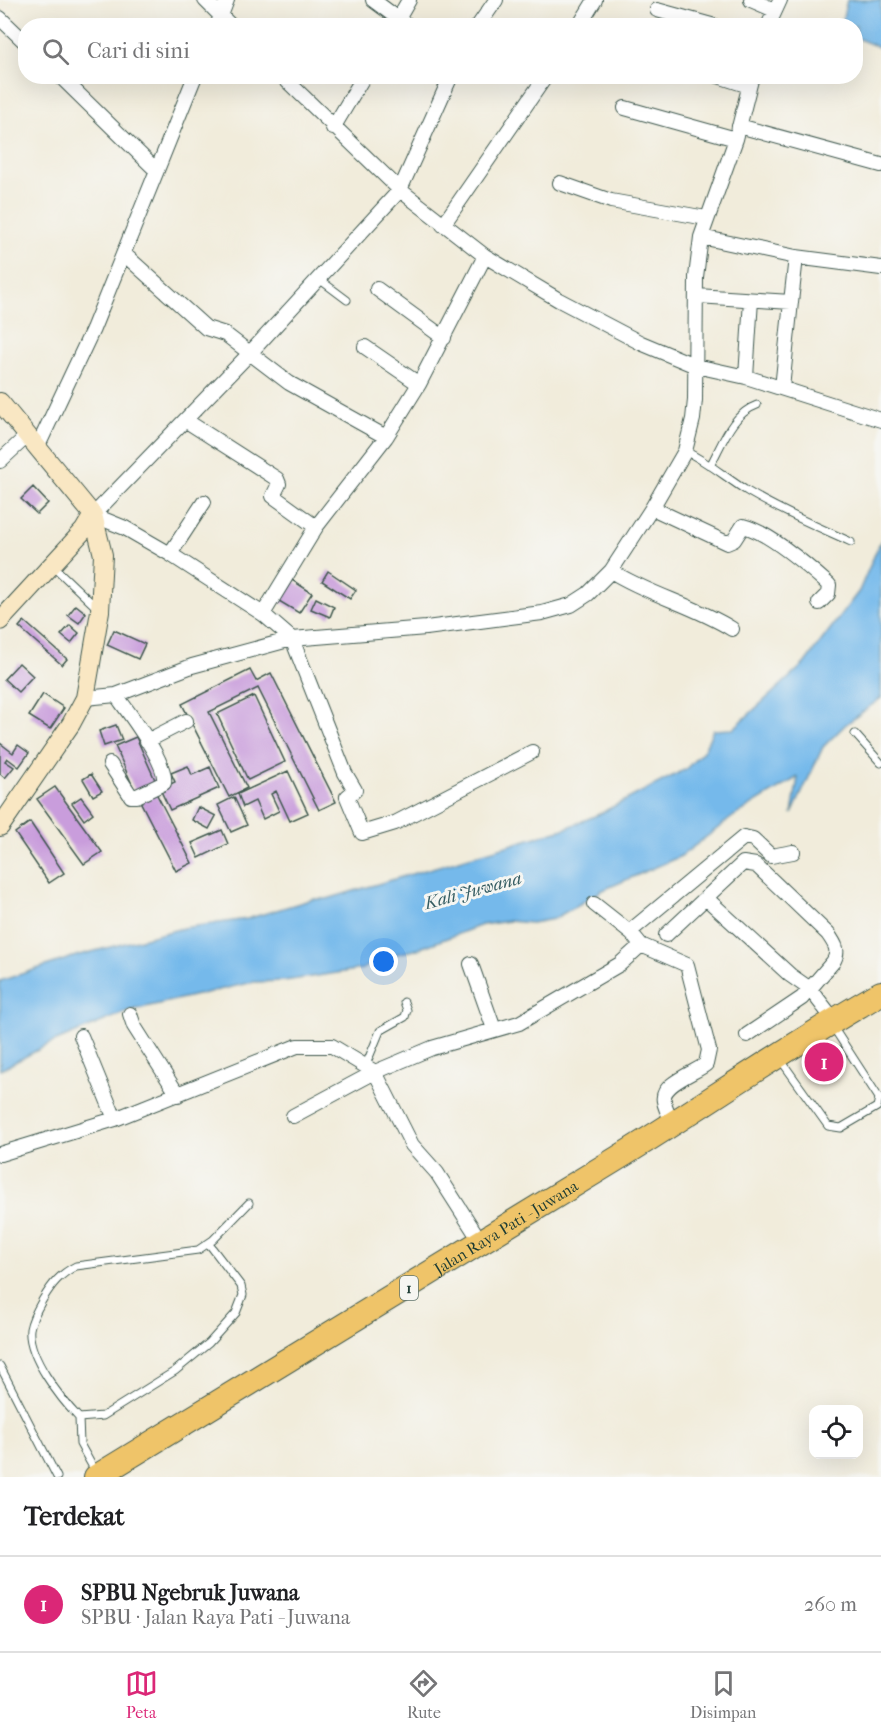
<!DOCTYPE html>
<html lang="id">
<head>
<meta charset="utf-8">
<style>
	body { margin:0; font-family:"IM FELL French Canon",serif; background:#f2f2f2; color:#202124 }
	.controls { position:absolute; right:18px; bottom:18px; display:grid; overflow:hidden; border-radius:12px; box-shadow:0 6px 24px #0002 }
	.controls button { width:54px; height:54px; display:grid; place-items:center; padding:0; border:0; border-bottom:2px solid #e0e0e0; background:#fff; color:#202124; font:30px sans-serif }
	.you { position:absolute; left:384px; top:962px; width:21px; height:21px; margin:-15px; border:4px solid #fff; border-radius:50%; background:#1a73e8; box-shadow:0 0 0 9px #1a73e833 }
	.badge { display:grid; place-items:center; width:39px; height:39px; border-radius:50%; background:#db2777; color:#fff; font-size:20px; font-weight:700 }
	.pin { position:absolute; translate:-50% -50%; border:3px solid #fff; box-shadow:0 2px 6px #0006 }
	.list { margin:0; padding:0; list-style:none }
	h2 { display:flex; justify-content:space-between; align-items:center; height:78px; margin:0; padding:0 24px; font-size:26px }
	h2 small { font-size:20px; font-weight:400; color:#757577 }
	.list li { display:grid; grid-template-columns:39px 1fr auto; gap:18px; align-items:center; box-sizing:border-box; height:96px; padding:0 24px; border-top:2px solid #e0e0e0 }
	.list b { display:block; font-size:22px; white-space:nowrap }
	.list p { margin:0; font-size:20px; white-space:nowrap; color:#757577 }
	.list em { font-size:20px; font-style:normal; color:#757577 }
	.icon { flex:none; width:33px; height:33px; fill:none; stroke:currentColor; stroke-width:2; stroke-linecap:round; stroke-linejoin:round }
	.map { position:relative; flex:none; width:881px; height:1477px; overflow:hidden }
	.search { position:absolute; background:#fff; box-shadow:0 6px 24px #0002; left:18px; right:18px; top:18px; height:66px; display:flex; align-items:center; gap:15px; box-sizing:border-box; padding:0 21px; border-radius:24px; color:#757577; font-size:22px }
	.sheet { height:174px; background:#fff }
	nav { display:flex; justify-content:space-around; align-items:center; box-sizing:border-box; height:84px; border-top:2px solid #e0e0e0; background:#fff; font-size:16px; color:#757577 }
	nav a { display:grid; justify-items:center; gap:3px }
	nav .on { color:#db2777 }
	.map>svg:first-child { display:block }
	.water { fill:#74b9eb; stroke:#4a7b90; stroke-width:1.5 }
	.building { fill:#c99ddc }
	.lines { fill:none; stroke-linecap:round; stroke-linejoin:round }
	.lane-casing { stroke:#3e574d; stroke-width:9 }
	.street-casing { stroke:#3e574d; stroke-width:16 }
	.secondary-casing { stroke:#3e574d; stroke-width:20 }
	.highway-casing { stroke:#3e574d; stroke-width:26 }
	.lane { stroke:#fff; stroke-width:7 }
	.street { stroke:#fff; stroke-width:14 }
	.secondary { stroke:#f9e7c3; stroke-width:18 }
	.highway { stroke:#efc469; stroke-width:24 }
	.labels { text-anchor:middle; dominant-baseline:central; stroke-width:6; stroke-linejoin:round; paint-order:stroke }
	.shield { fill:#f6f6f2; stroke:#60746d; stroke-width:1.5 }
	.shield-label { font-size:15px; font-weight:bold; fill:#1f3d34 }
	.street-label { font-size:16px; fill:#1f3d34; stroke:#f6f6f2 }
	.water-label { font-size:18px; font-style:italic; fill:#345c62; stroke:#f6f6f2 }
</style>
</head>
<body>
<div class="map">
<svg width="881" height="1477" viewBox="0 0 881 1477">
	<rect width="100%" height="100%" fill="#f6f6f2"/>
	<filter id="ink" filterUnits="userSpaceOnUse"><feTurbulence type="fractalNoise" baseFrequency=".0167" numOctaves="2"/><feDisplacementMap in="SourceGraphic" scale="12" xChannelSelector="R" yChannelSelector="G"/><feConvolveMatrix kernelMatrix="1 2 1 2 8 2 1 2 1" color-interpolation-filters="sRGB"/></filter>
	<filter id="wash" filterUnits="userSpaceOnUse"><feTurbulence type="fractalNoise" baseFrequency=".008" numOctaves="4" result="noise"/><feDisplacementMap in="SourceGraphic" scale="24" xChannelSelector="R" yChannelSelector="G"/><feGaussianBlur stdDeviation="1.35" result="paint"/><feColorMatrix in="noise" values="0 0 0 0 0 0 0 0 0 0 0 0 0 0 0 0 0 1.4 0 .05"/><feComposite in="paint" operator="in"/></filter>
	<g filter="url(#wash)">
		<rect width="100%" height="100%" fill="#f1ecdb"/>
		<!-- water -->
		<path class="water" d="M847,0H881V48L856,38V26L841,25Z
			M881,540V698L845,725L823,747L792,814L798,777L734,816L681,856L603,890L554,919L532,923L508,921L482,925L415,950L381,957L363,969L284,981L253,982L128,1011L49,1044L0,1070V981L76,956L183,928L247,919L313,899H327L564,829L597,815L686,769L704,750L713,730L733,729L804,664L859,591Z"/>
		<g id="blocks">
			<!-- building -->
			<path class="building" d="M33,487L48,503L37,514L21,499Z
				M328,571L356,590L350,599L322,581Z
				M292,580L312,593L299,613L279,601Z
				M316,598L334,607L330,617L311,609Z
				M76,605L86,613L79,623L68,615Z
				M24,621L67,659L62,665L19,627Z
				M70,625L79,633L71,643L61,635Z
				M114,630L145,644L138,659L107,645Z
				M19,663L33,676L18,692L4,679Z
				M250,670L256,681L271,673L336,802L319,810L258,688L209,712L247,788L229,797L182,704Z
				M43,694L64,708L50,729L29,716Z
				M254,696L285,762L248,780L217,714Z
				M116,725L122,740L104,746L99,731Z
				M136,737L156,782L135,791L115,746Z
				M0,743L13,753L18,745L29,753L19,767L7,758L5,761L14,767L5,778L0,774Z
				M188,766L192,775L210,767L219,788L170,810L160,789L175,782L171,773Z
				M288,771L308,813L290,821L276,791L271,794L279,811L263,819L255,801L243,807L238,794Z
				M91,774L102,791L93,796L83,779Z
				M55,787L102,852L84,864L37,799Z
				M155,791L192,863L176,871L139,799Z
				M81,797L93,813L84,820L72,803Z
				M234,797L247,825L231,832L218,805Z
				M198,807L216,816L209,829L192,820Z
				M30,822L64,873L49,883L15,833Z
				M222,830L228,844L199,858L192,843Z"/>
		</g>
	</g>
	<g filter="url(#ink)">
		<use href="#blocks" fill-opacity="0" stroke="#3e574d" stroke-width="1.5"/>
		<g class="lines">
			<!-- lane casing -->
			<g class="lane-casing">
				<path id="lane" d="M319,279L347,300
					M685,451C710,463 725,477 747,491C780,511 816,526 851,542
					M711,464C723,442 732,414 757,405
					M52,565L96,607
					M855,734L881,763
					M780,1059L828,1126L841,1128L877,1107L879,1098L833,1027
					M365,1067L380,1031L405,1017L407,1010L404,1002
					M0,1366L57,1477
					M79,1418L103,1416L175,1371L209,1343L236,1313L243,1295L241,1286L209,1244
					M95,1471L80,1444L79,1418C61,1399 27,1356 30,1329C32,1318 38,1308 43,1299C52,1284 60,1274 76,1266L198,1250L213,1240L249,1203"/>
			</g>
			<!-- street casing -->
			<g class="street-casing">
				<path id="street" d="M205,0L231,26
					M373,0L408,26
					M751,0L774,10
					M657,10L715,26
					M0,18L26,43
					M217,26L227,0
					M394,26L409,0
					M478,26L496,0
					M579,26L595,0
					M768,26L780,0
					M60,76L156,170
					M282,76L400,190L485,256L559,300L641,343L696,366L746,377L881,420
					M451,76L400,190L251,352L93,515L125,528L170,554L263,614L292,639L345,773L355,790L347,797L362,833L395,823L532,752
					M718,76L749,86
					M625,108L736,139
					M739,126L881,165
					M333,128L364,76
					M560,183L611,201L706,218
					M443,225L546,76
					M701,237L796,257
					M124,254L206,328L225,334L289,383L386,437
					M377,289L444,338
					M697,296L791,302L796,257L881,268
					M746,377L751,300
					M419,384L485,256
					M782,388L791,302
					M185,420L277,479L279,484L273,496L316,527
					M38,446L93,329L195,76
					M0,461L28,435
					M652,508L727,543L734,540L743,526C769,532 809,567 829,585L828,594L819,603
					M170,554L204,502
					M611,571C649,595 694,605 732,629
					M263,614L316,527L386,437L419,384L365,347
					M85,698L116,695L192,666L292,639L426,628L542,613L571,605L588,594L611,571L652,508L685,451L693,419L695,400L696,277L701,237L736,139L752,76
					M147,741L186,721
					M110,764L131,796H137L164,783C168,763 128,712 116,695
					M707,899L790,975L810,989L834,1020
					M594,904L632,934
					M666,935L743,863L756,865L828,934C835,944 840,951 833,962L802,998L747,1035
					M641,945L687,965L709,1050L706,1064C695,1073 660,1084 664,1101C665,1109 670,1117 674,1124
					M471,964L494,1029
					M130,1014L134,1026L178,1095
					M81,1036L115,1119
					M293,1116L375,1072L432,1048L519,1023L620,964L641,945L632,934L634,928L744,837L753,839L771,856L793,852
					M0,1154L115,1119L297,1046H332L375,1072L412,1145L437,1173L481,1242"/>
			</g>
			<!-- secondary casing -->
			<g class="secondary-casing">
				<path id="secondary" d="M0,402L93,515L103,555L100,611L85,698L71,724L0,827
					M0,621L84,530L93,515"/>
			</g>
			<!-- highway casing -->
			<g class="highway-casing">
				<g id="highway">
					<path id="s1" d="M96,1477C270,1370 445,1265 618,1158C706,1104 791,1044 881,993"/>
				</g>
			</g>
			<!-- lane -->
			<use href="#lane" class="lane"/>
			<!-- street -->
			<use href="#street" class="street"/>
			<!-- secondary -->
			<use href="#secondary" class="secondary"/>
			<!-- highway -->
			<use href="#highway" class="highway"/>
		</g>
	</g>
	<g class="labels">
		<!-- shield labels -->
		<rect class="shield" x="400" y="1276" width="18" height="24" rx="4.5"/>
		<g class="shield-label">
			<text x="409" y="1288">1</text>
		</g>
		<!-- street labels -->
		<g class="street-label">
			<text stroke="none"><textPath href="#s1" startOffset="480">Jalan Raya Pati - Juwana</textPath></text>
		</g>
		<!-- water labels -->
		<g class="water-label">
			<text transform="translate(473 891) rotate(-15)">Kali Juwana</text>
		</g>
	</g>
</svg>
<div class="controls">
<button><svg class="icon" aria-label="locate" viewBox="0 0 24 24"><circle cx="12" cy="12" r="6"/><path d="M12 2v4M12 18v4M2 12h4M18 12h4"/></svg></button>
</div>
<div class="you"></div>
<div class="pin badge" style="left:824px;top:1062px">1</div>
<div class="search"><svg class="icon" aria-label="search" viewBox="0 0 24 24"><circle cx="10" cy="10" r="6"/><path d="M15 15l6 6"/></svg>Cari di sini</div>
</div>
<section class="sheet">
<h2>Terdekat<small></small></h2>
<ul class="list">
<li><span class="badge">1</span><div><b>SPBU Ngebruk Juwana</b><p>SPBU · Jalan Raya Pati - Juwana</p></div><em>260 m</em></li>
</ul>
</section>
<nav>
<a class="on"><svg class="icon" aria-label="map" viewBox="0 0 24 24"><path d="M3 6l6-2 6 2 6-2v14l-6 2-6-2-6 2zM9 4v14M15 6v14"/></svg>Peta</a>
<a><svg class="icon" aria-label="directions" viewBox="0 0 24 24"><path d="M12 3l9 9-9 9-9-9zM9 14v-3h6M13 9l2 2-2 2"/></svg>Rute</a>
<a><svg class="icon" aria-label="saved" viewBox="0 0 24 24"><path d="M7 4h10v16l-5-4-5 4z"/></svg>Disimpan</a>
</nav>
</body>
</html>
